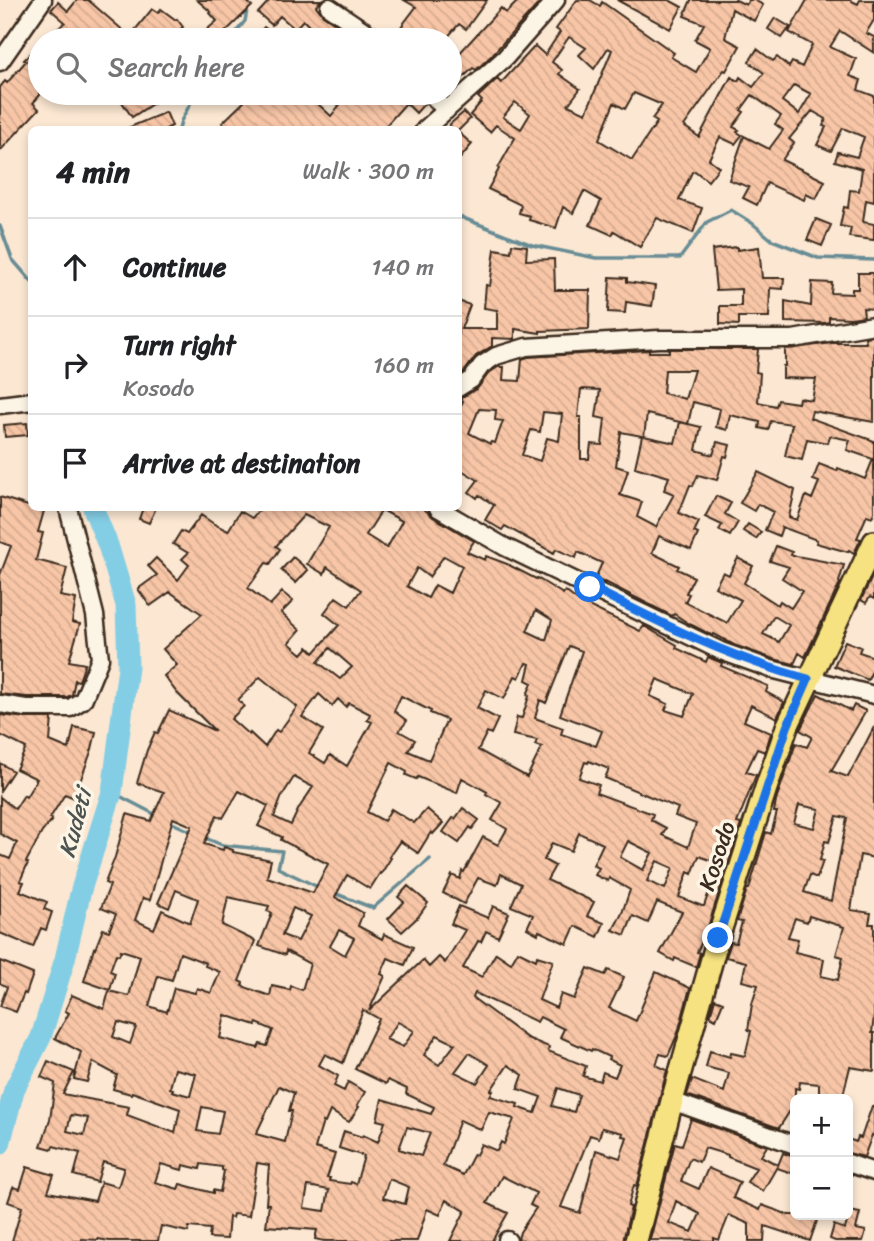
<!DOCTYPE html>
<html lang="en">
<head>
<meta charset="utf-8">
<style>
	body { margin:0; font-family:Sriracha,sans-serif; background:#f2f2f2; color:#202124 }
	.controls { position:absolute; right:21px; bottom:21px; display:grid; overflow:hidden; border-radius:10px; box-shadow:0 4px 10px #0003 }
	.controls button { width:63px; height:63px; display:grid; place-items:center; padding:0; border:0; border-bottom:2px solid #e0e0e0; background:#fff; color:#202124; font:35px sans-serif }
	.stop { position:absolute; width:21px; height:21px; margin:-16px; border:5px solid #1a73e8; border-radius:50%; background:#fff }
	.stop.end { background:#1a73e8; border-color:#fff; box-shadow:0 2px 7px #0008 }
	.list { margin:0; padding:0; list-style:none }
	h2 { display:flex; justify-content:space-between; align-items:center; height:91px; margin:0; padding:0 28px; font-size:30px }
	h2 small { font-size:23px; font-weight:400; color:#757577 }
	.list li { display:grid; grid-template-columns:46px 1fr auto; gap:21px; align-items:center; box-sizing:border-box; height:98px; padding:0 28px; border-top:2px solid #e0e0e0 }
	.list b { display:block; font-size:26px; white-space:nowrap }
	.list p { margin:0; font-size:23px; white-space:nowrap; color:#757577 }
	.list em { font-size:23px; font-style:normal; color:#757577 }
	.icon { flex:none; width:38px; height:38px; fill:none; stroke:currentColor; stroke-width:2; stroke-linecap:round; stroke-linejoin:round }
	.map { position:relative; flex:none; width:874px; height:1241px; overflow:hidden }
	.search { position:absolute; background:#fff; box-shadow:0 4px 10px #0003; left:28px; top:28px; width:434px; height:77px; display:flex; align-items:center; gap:18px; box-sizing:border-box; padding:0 24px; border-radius:38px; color:#757577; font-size:26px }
	.panel { position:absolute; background:#fff; box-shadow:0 4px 10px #0003; left:28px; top:126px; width:434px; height:385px; border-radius:10px }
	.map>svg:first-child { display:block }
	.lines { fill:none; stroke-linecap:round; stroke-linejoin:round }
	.stream { stroke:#678c95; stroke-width:3.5 }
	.river { stroke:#84cee5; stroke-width:21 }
	.building { fill:url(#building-back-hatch); stroke:#3b2a1e; stroke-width:2; fill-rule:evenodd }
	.minor-casing { stroke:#3b2a1e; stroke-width:21 }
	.major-casing { stroke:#3b2a1e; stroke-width:26 }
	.minor { stroke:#fcf5e5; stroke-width:16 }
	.major { stroke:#f7e281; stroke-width:21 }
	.route { stroke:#1a73e8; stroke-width:9 }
	.labels { text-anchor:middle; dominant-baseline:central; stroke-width:7; stroke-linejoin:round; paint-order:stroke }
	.street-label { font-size:23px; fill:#3b2a1e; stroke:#fcf5e5 }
	.water-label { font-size:24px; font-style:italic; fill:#4d5350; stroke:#fcf5e5 }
</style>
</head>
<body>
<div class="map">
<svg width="874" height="1241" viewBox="0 0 874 1241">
	<defs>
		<pattern id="building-back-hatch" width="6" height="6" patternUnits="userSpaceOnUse" patternTransform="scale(1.75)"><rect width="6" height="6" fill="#f8c6a7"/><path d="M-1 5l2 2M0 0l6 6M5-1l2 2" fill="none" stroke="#d6aa8f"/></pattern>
	</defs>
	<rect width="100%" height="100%" fill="#fbe7d2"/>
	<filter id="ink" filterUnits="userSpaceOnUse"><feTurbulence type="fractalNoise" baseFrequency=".0143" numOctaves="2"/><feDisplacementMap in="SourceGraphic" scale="14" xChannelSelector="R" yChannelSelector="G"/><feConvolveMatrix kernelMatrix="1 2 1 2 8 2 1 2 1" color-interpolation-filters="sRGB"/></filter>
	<g filter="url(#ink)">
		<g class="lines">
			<!-- stream -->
			<path class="stream" d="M230,40L245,21L249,0
				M179,130L181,121L196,93
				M458,216L532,245L596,258H680L707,222L731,210L752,223L772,240L818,258L874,260
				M0,226L12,259L32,282
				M112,792L158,816
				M168,821L192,832
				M203,837L222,845L282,851L278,868L320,888
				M334,893L373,908L430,859"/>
			<!-- river -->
			<path class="river" d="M0,1144L14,1090L41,1037L65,959L81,890L112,792L128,667L126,605L108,545L93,508"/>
		</g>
		<!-- building -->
		<path class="building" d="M77,0H88L125,32L118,40H47L65,22L51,10L58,2L68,11Z
			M197,0H245L252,6L217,40H195L217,21L210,13L211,12Z
			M270,0H321L316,6L323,15L360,40H323L303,20L295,29L280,16L272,25L258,13Z
			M404,0H487L466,29L459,24L445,40H437L424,30L416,40H391L416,7Z
			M519,0H542L491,56L476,70L473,68L457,83L456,81L450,87V51L456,57L501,8L506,13Z
			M577,0H590L600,6L602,2L674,53L671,57L696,72L710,48L695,40L704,24L684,16L691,0H736L746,5L749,0H754L763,5L754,21L732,9L725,38L740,46L726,71L724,70L684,126L699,137L731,77L738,81L740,77L753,87L764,73L749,62L757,49L773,61L777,57L789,67L792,62L802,67L812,45L789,32L807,0H850L858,4L860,0H874V20L866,33L874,37V53L840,31L830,47L856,59L850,76L861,80L858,90L874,96V202L866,200L863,222L874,224V240L849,237L851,228L840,226L844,207L848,208L850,190L859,191L862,169L835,161L838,152L857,157L864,137L843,128L831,151L817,145L826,127L823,126L826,119L812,111L789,139L794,143L782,160L825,181L816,199L806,194L804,200L767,183L757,205L743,198L749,187L729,180L744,136L769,149L783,130L775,124L781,116L752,95L741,110L744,112L733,127L739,130L737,132L742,135L735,144L720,137L709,159L719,167L708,181L695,171L692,172L679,200L702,208L693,233L657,218L640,247L614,231L612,235L590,225L601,201L584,191L573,213L563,207L556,228L529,220L530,216L519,213L521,205L488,189L499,169L498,168L515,138L496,125L490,132L470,115L482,101L478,97L497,79L501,83L535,46L545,55L560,32L556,29ZM569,37L586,48L579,55L594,69L608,48L612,50L586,113L568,105L580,89L559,74L562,70L552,62ZM794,85L811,94L799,114L782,101ZM634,93L662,105L652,119L657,122L632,160L599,140L614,103L625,109ZM515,102L530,114L521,129L503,117Z
			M617,0H669L682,7L670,29Z
			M152,9L158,13L161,9L176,20L177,19L183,27L178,31L185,40H148L135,30Z
			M775,18L790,27L782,38L768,29Z
			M264,27L281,40H253Z
			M40,44V95L33,103L39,109L0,151V87L5,81L7,83L26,61L24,60Z
			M116,93H169L132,117Z
			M253,93H311L318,99L316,102L331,116L349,93H420L422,99L425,103L416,113L406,103L382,130H230L222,123Z
			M166,112L172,126L164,130H123Z
			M464,112L470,119L458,131V130H454L449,125Z
			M458,132L472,144L458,161Z
			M816,219L831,225L822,246L807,240Z
			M512,244L527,246L526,260L554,259L555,290H590L589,329L540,331V333L515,329V339L492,338V346L476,356L464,372L458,371V301L470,305L461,329H497V310L484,308L486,285L490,286L495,249L511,252Z
			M737,247V250L759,247L762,278H784L783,289L770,288L769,317H739V325L720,324V306H741V289L716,290L712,250Z
			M858,273H873L874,309L863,308L864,316L851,318L829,317V322L826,323L785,322V301L811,306L812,282L832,283L831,293L852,294V289H858Z
			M610,277L627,278V282L655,286L652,306L626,302L625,313L608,312Z
			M874,336V422L812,411L810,418L874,441V512L872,517L867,515L857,538L861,539L854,553L849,550L848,552L816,543L817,540L782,527L779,536L765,530L773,512L758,504L754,511L740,503L758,472L795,490L789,517L797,520L806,496L812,499L819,482L813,480L819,464L837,471L838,468L865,479L873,459L847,450L850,440L830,436L828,443L807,439L802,460L785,456L792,424L771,421L768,430L759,428L760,422L730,415L727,430L716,427L720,409L693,402L688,424L647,414L644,436L675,443L680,422L701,427L696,450L713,455L717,442L730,445L727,457L724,456L717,480L698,475L693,486L690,485L679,513L699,522L694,532L698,534L691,550L659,536L652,553L679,566L677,569L694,577L686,593L689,594L685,602L727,623L741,600L715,587L723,572L729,575L738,558L753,566L744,583L778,605L780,601L791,608L802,591L782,578L789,567L770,561L776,546L792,552L791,555L844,565L839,582L840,583L805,657L799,653L794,664L774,659L734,645L714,634L713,636L688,623L674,614L672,616L605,582V583L595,579L602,563L591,558L578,552L576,558L556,549L554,553L505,526L502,530L485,520L494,505L479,495L477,498L469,492L478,480L458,468V412L463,401L460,400L461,398L477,389L489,373L498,367H504L503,380L520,381L522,359L528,357L649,350V352H669V349H758L756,372L760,373L758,402L776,406L778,400L798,403L799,398L812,400L816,379L783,378V366H785V349L833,343H866L865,337ZM665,370H694L685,399L663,393ZM581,389L600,390L596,417L605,419L602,445L591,444L589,459H581V417H578ZM479,409L496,410L495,420L503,421L495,443L491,442L490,444L469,433ZM543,412L562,414L559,441L547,438L540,461L522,455L531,430L540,432ZM621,432L642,436L635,467L669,477L664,490L674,494L656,527L637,517L642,502L620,495L628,470L616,466ZM774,616L789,625L779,642L763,634Z
			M27,423L28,435L5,437L4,425Z
			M716,496L731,503L725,514L738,522L730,536L719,530L722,525L705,517Z
			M0,497L44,511L38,532L43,533L36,560L67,568L60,596L76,599L72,622L80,624L69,661L85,664L79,681L75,680L72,695L67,697H27L0,694V575L11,546L0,542Z
			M143,508H156L149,523L139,519Z
			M261,508H423L433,517L474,541L467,552L485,560L486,556L507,564L536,579L537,578L563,594L565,591L578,601L640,631L644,626L677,645L676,648L706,662L708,657L722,663L721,666L768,686L766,692L784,702L777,718L751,705L744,721L771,733L765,752L757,749L746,772L756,775L737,823L741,824L706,933L697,952L700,953L696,967L675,958L674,961L660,953L682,912L657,902L648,923L633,916L625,935L613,930L622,913L630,890L609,878L608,881L595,875L599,868L593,865L603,844L579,833L571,851L552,843L544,860L555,866L547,880L594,902L587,916L604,923L598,937L575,926L567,944L539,931L538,934L527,928L533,915L511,906L521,884L501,874L497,885L478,878L464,904L443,893L452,875L460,879L462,871L464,872L483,837L498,845L507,829L492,820L502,803L486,794L487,792L462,778L457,793L418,777L416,779L406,775L407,772L391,763L367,812L384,821L391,809L414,823L427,809L443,823L433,834L431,832L418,853L400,841L389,857L391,858L381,874L380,873L370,889L347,875L335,897L363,913L358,926L382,939L384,934L413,947L405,965L388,958L381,974L385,976L369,1011L423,960L429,967L439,957L445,963L465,930L451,924L459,906L488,918L493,906L509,913L498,937L486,931L481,942L478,941L463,968L482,977L496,953L511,963L518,951L536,960L537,956L553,961L539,1000L556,1008L561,994L574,999L588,968L605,975L608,970L624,977L609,1008L636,1021L656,972L690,988L678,1033L668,1056L660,1054L656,1065L667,1070L637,1186L634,1185L628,1206L631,1207L623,1241H525L518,1239L520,1232L536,1208L530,1205L536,1193L502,1176L487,1203L508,1213L492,1241H450L465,1211L446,1200L440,1215L427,1209L417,1241H324L315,1239L317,1230L266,1226L269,1204H266L269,1165L257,1163L249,1216L233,1214L232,1218L229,1217L227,1239L209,1238L210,1229L189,1227L188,1232L161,1226L158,1241H109L98,1239V1240L81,1239V1241H12L22,1207L8,1202L13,1187L20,1189L27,1167L54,1175L48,1192L95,1201L101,1182L118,1187L124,1168L103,1162L97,1182L74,1175L80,1153L53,1146L52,1149L41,1146L50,1120L55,1083L41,1077L48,1061L74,1072L63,1094L129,1107L127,1115L175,1133L180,1109L132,1092L131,1094L113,1089L117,1075L93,1062L87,1082L74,1079L81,1052L55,1038L69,1013L65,1011L72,995L104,1009L109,991L129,996L140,956L121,950L119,955L116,954L110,971L115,973L110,990L84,981L94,948L95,949L103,929L109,931L116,914L101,908L110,885L105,883L115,857L127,814L151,821L164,792L137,783L147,750L155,732L158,733L169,710L215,731L177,693L164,676L177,665L163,649L202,614L170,592L150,606L138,589L157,575L148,566L156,558L178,580L189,565L182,559L188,553L173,544L181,531L187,534L201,515L214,524L228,531L240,511L252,518ZM382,510L402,521L387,548L366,535ZM304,515L329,527L307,564L324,574L327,567L361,590L349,606L336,597L324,613L339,625L314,653L308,647L302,654L289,643L300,630L281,613L293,601L282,592L270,605L248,588L266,563L270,564L280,549L276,546ZM444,556L462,566L450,593L435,585L428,598L407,586L417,568L429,577ZM536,610L552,620L546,640L527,631ZM569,646L582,651L560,715L602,731L596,746L561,734L563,728L535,718L540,700L546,703ZM330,648L352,667L340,679L318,662ZM526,663L530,664L526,680L532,683L527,695L529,696L522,718L517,717L513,735L537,740L535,745L542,747L527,777L478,750L487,732L491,734L498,719L477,708L486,690L504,699L515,676L519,678ZM260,677L297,707L279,732L276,730L265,747L250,733L249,735L231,719L244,706L238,700ZM657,679L693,694L684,716L665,710L668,704L650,696ZM319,694L332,706L338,699L346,707L349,703L370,714L367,720L372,722L347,766L330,755L325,763L309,753L323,730L302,717ZM401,696L431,711L430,713L447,720L429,760L408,751L415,740L399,731L407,721L394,711ZM589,761L609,769L605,778L678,808L675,816L696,824L688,847L662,835L666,828L651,820L653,814L596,793L599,785L579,778L585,762L588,763ZM294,777L313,787L299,808L291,825L274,817L282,796ZM239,791L268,806L258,826L282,837L281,840L328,864L313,893L267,877L271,860L233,852V850L224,847L223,850L204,844L217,815L223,818ZM173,818L192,826L158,903L169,908L176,890L198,899L190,923L162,910L154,929L135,920L143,898L150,900ZM628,841L652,853L643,870L620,857ZM699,856L719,863L704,906H702L679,897L688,872L692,874ZM657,861L673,868L665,889L647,881ZM228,897L269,906L267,911L272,913L259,946L285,955L286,951L310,964L302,990L291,986L290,990L272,986L270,996L242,986L243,983L239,981L255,941L222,925ZM293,908L311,916L298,941L282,935ZM339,930L354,938L345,955L330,946ZM180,953L206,963L205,966L220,972L211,993L197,988L195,993L174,988L167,1012L149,1006L158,976L172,980ZM475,993L537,1022L540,1017L564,1029L560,1037L591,1051L592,1049L609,1057L608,1059L620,1065L615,1077L603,1072L600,1081L583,1076L586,1066L548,1051L549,1047L527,1038L473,998ZM363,1010L379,1019L355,1069L386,1084L388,1080L407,1089L406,1094L434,1107L431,1114L382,1099L377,1120L385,1122L378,1142L363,1135L362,1137L344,1131L339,1148L364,1156L356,1184L351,1182L350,1184L329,1181L330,1178H327L335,1154L315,1148L323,1122L325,1123L330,1111L349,1122L359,1107L357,1106L365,1092L348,1082L344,1091L334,1086L338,1076L319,1065L325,1054L343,1063ZM225,1015L256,1025L257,1023L273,1030L267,1046L260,1044L258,1048L220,1038ZM118,1022L136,1027L130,1044L113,1037ZM398,1022L414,1031L403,1047L386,1039ZM437,1035L455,1044L439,1065L424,1055ZM469,1053L489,1065L477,1083L455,1072ZM508,1065L523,1075L518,1089L541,1097L535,1113L517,1107L518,1104L490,1096L493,1091L491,1090ZM175,1069L196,1074L190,1096L172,1091L173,1089L170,1088ZM279,1086L294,1093L289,1111H292L285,1142L256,1134ZM558,1088L579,1095L574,1112L552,1106ZM202,1107L223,1111L218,1134L197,1131ZM489,1112L514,1119L504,1144L501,1142L497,1151L481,1144L476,1155L474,1154L463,1175L443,1166L460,1120L481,1130ZM71,1115L88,1118L84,1135L67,1131ZM407,1127L430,1133L421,1156L399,1149ZM602,1128L623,1133L622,1136L627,1137L620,1158L596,1150L580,1213L561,1207L590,1135L599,1138ZM161,1164L182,1170L183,1165L200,1169L201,1164L222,1167V1170L224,1171L220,1192L213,1190V1193L180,1184L178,1189L155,1182ZM389,1179L409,1187L405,1204L383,1198ZM308,1186L329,1190L325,1211L304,1208Z
			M748,524L761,532L756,539L743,531Z
			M293,557L308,570L296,583L281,570Z
			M874,573V599L870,597L866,603L861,600Z
			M845,641L861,647L859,652L874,657V674L871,673L868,680L834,666Z
			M818,694L851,711L854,705L866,711L831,771L848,777L874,727V858L860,855L851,910L871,913L869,924H874V1016L872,1033H874V1071L850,1067L842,1099L819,1094V1084L800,1082L799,1089L795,1088V1103L779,1128L687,1095L692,1079L724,1092L729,1073L706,1067L710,1051L730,1057L731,1053L745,1056L751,1031L748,1030L752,1004L758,985L742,981L746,962L726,957L731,942L736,943L742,922L737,921L747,889H749L766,832L771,834L777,812H774L776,800L796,743L807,747L812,737L800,730ZM799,805L819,809L814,828L794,823ZM837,816L847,818L831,901L804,892L810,875L817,878L823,861L820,860L825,841L829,842ZM809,916L844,927L836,955L843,957L838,980L821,976L824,959L795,952L798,939L788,937L795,918L807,922Z
			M0,715L26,718H52L50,741L69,749L74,727L96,732L92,749L74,798L65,794L50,818L52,820L42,832L26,862L28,863L20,881L24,882L20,891L47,902L44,909L52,912L46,930L41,928L33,947L0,933V855L10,859L17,843L0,834V797L15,809L24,795L26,797L37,779L16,769L26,748L0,735Z
			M0,763L13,771L0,791Z
			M463,808L479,820L472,829L470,827L459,843L443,832L453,818L455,819Z
			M408,886L428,903L418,917L402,932L388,919L404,902L398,897Z
			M0,961L33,974L26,994L24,993L16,1012L0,1006L7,987L0,983Z
			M715,999L723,1002L716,1019L710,1016Z
			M872,1106H874V1136L872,1135L864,1157L848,1153V1139L856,1142L858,1137L861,1138Z
			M691,1119L767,1146L761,1156L778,1165L763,1191L747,1182L756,1168L728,1157V1155L705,1148L699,1162L690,1158L681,1181L699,1189L708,1168L740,1182L733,1198L760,1210L762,1205L789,1215H819L810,1241L765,1226L764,1241H749V1224L729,1215L719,1240L714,1238V1241L650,1240L675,1143L682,1145ZM676,1201L700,1214L692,1232L669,1223Z
			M783,1153L795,1157V1174L777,1168Z
			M850,1211L860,1213L856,1229L866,1231L863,1241H835L830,1239L834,1225L845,1229Z"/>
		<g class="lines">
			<!-- minor casing -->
			<g class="minor-casing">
				<path id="minor" d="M329,7L378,40
					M0,62L43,0
					M430,93L446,111
					M424,130L505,58L556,0
					M458,388L471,380L482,365L496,356L526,347L659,339H793L874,325
					M0,405L32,401
					M438,508L505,547L721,651L771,669L874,695
					M0,704L26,708H70L83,700L100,659L95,615L68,508
					M672,1101L795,1145
					M848,1163L874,1172
					M507,1240L508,1241"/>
			</g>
			<!-- major casing -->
			<g class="major-casing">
				<path id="major" d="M636,1241L672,1101L718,938L766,788L787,727L874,542"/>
			</g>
			<!-- minor -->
			<use href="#minor" class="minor"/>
			<!-- major -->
			<use href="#major" class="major"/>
		</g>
	</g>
	<g class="lines" filter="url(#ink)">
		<!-- route -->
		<path class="route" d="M590,587C662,624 730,658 808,679L787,727L718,938"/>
	</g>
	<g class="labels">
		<!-- street labels -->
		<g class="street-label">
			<text transform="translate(717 856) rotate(-72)">Kosodo</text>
		</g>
		<!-- water labels -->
		<g class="water-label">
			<text transform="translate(75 823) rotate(-75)">Kudeti</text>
		</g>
	</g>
</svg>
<div class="controls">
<button>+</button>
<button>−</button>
</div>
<div class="stop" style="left:590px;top:587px"></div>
<div class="stop end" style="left:718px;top:938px"></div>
<div class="search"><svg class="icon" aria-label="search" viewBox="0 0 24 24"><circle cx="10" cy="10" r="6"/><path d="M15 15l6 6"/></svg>Search here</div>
<section class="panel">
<h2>4 min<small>Walk · 300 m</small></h2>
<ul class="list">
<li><svg class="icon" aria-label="ahead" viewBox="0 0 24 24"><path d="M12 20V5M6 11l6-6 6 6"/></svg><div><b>Continue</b></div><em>140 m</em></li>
<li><svg class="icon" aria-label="right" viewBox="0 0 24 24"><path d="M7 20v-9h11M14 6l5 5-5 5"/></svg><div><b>Turn right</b><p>Kosodo</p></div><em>160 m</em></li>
<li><svg class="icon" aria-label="arrive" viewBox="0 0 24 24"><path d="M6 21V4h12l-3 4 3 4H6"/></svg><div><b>Arrive at destination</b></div></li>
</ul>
</section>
</div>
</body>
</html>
